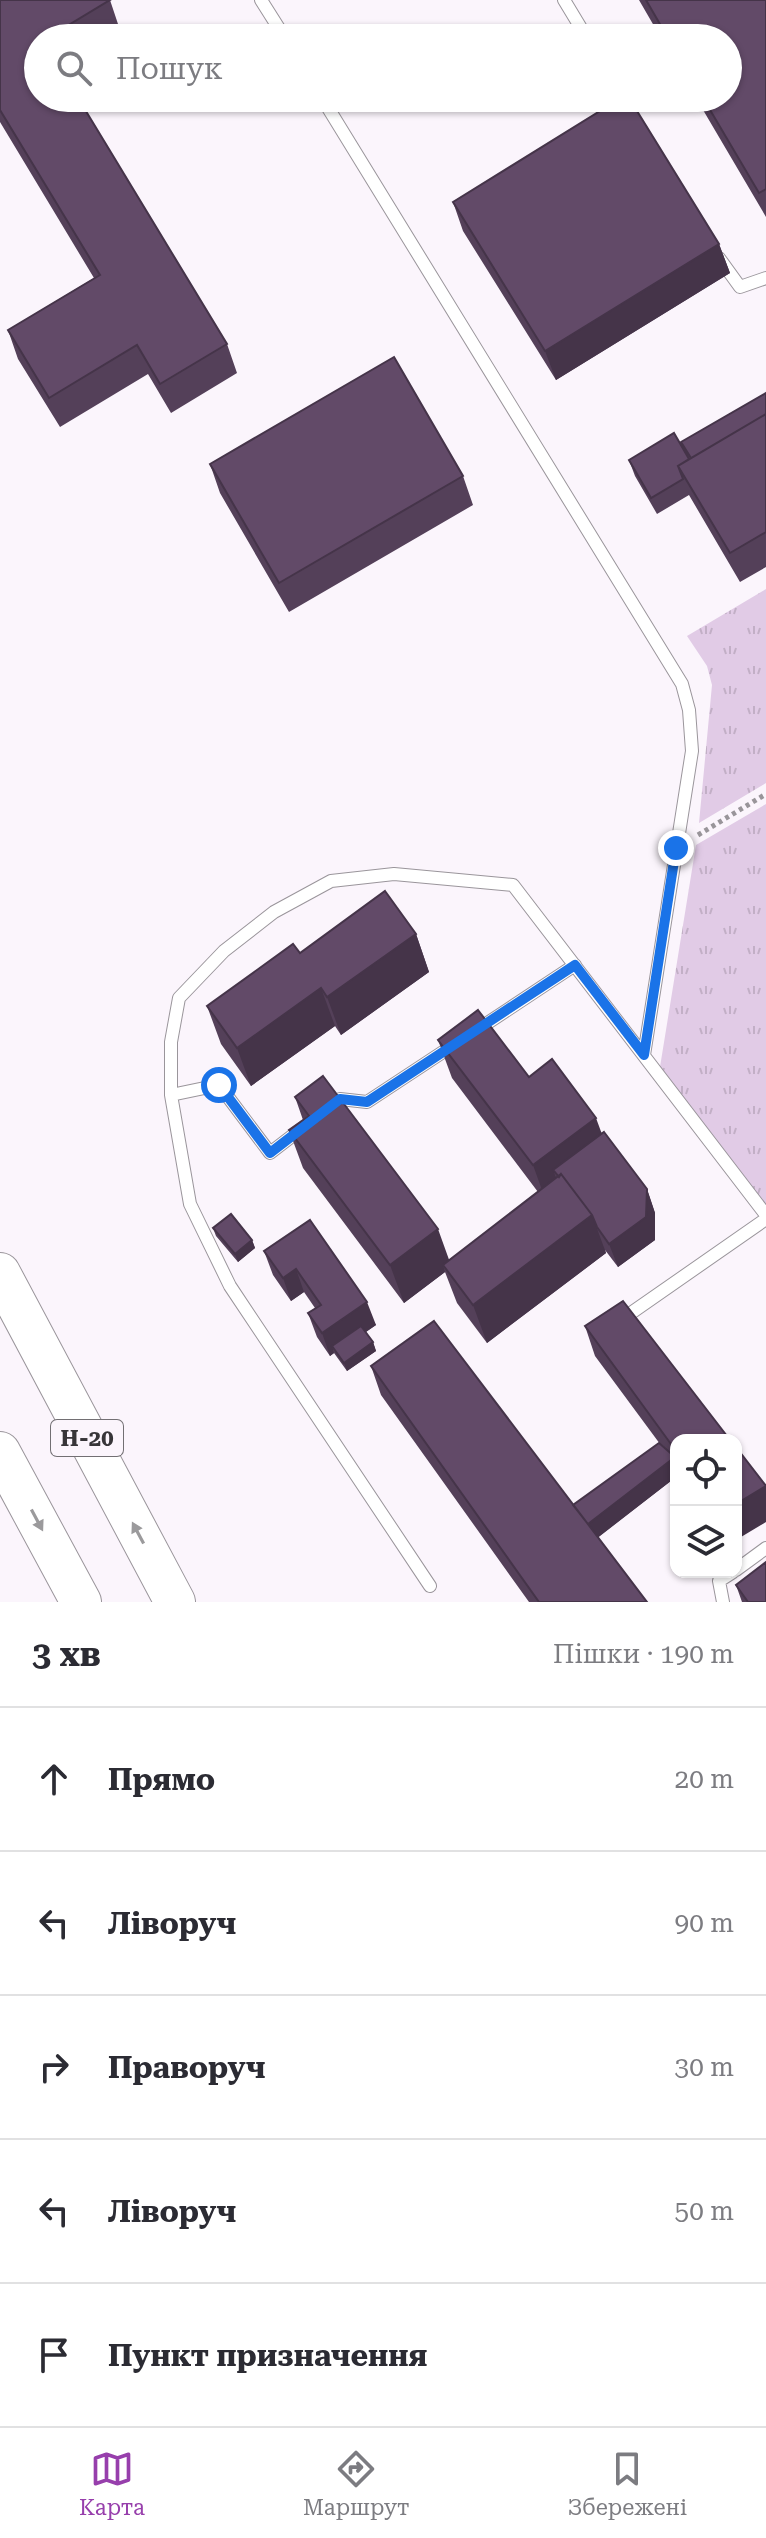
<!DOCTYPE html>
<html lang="uk">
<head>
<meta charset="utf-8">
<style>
	body { margin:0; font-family:"Roboto Serif",serif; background:#f7f7f7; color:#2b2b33 }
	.controls { position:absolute; right:24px; bottom:24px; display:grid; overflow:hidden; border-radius:16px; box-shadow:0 2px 6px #0004 }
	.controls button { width:72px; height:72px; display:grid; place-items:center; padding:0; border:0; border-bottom:2px solid #e1e1e2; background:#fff; color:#2b2b33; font:40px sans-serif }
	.stop { position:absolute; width:24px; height:24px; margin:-18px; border:6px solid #1a73e8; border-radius:50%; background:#fff }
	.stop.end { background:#1a73e8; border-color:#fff; box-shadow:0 2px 8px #0008 }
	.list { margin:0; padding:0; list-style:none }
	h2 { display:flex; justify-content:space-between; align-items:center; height:104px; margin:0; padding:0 32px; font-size:34px }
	h2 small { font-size:26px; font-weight:400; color:#7c7c81 }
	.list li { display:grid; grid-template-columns:52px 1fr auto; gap:24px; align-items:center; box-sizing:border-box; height:144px; padding:0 32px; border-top:2px solid #e1e1e2 }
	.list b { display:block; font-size:30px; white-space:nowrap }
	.list em { font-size:26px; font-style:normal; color:#7c7c81 }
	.icon { flex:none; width:44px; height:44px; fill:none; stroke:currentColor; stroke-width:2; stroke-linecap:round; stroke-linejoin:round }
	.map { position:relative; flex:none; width:766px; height:1602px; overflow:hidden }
	.search { position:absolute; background:#fff; box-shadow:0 2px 6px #0004; left:24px; right:24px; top:24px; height:88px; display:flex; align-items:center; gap:20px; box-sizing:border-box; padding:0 28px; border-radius:44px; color:#7c7c81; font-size:30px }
	.sheet { height:824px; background:#fff }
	nav { display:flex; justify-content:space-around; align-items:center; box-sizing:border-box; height:112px; border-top:2px solid #e1e1e2; background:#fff; font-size:22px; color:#7c7c81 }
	nav a { display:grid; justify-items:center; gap:4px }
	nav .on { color:#973fac }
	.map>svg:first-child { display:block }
	.grass { fill:url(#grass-tufts) }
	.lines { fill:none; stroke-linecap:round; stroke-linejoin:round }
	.lane-casing { stroke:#9a959b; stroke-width:14 }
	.primary-casing { stroke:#9a959b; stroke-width:42 }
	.path { stroke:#99959a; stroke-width:5; stroke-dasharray:4 4; stroke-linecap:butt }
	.lane { stroke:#fff; stroke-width:12 }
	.primary { stroke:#fff; stroke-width:40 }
	.wall { fill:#544059 }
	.shaded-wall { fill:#453449 }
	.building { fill:#624a68; stroke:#453449; stroke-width:2 }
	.oneway { fill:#9b9a9c }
	.route { stroke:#1a73e8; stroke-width:10 }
	.labels { text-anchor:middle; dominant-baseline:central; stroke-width:8; stroke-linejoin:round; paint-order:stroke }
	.shield { fill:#fbf5fc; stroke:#726f73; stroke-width:2 }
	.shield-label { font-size:22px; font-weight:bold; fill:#373538 }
</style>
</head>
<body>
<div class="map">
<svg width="766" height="1602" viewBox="0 0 766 1602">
	<defs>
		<pattern id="grass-tufts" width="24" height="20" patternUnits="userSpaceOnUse" patternTransform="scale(2)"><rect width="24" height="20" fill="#e1cbe6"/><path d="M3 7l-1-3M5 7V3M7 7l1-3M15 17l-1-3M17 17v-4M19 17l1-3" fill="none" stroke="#c2afc6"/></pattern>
	</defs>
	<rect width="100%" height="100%" fill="#fbf5fc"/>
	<!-- grass -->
	<path class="grass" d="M766,589V783L699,823L712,685L707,666L687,636Z
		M766,804V1205L660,1067L696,845Z"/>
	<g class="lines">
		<!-- lane casing -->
		<g class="lane-casing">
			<path id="lane" d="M261,0L285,38
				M564,0L587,38
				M322,98L682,684L689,710L692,751L644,1055
				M719,258L740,287L766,278
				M477,1030L575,965
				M171,1095L219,1085L270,1153L305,1126
				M329,1108L340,1099L367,1102L455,1044
				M621,1320L766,1219
				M736,1570L766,1548
				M430,1586L230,1286L190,1204L171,1095V1042L179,998L224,951L274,912L331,881L394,874L513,885L766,1215
				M723,1602L719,1581L733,1572"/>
		</g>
		<!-- primary casing -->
		<g class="primary-casing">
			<path id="primary" d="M0,1273L175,1602
				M0,1452L81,1602"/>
		</g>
		<!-- path -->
		<path class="path" d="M698,835L766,794"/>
		<!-- lane -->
		<use href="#lane" class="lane"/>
		<!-- primary -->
		<use href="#primary" class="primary"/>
	</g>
	<!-- wall -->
	<path class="wall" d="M0,0H110L120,30L106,38H38L227,344L237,373L171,413L148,374L60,427L18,359L8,330L94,278L0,122Z
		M639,0H766V217L696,98H728V38H661Z
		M453,202L719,244L730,273L556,380L463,231Z
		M766,393V567L740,582L689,495L657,514L635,476L629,460L683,449L681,442Z
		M210,464L463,476L473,505L289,612L220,493Z
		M416,934L429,972L341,1035L335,1026L251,1086L221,1044L207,1006L300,953Z
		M438,1040L529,1077L602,1133L647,1189L655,1213V1240L618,1267L605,1250L606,1253L487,1343L457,1303L445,1272L404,1303L303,1168L289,1130L303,1120L295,1097L449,1260L538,1192L452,1078Z
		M310,1220L376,1325L366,1332L373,1342L376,1351L347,1371L334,1353L330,1356L317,1337L308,1313L315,1308L304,1292L291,1301L273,1275L264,1251Z
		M213,1228L252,1240L255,1248L238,1262L216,1236Z
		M585,1326L676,1440V1477L598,1537L647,1602H529L381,1395L371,1366L573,1505L660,1444L595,1356Z
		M736,1585L766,1602H742Z"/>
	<!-- shaded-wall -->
	<path class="shaded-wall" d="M719,244L730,273L556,380L545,351Z
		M416,934L429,972L341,1035L327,997Z
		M321,988L335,1026L251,1086L237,1048Z
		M596,1118L610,1156L553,1170L562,1192L547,1204L533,1165Z
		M647,1189L655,1213V1240L618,1267L609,1244Z
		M592,1215L606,1253L487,1343L473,1305Z
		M438,1229L452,1268L443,1265L445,1272L404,1303L390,1265Z
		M252,1240L255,1248L238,1262L235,1254Z
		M296,1269L304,1292L291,1301L283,1278Z
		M367,1302L376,1325L336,1352L332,1346L334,1353L330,1356L322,1333Z
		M373,1342L376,1351L347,1371L344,1363Z
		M675,1457L676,1460V1477L591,1543L585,1526Z
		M766,1486V1522L736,1540V1504Z"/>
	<!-- building -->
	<path class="building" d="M0,0H110L47,38H38V98H78L227,344L160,384L137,345L49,398L8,330L100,275L0,110Z
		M646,0H766V189L759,193L703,98H728V38H668Z
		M621,98H629L719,244L545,351L453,202Z
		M394,357L463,476L279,583L210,464Z
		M766,393V414L691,458L681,442Z
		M766,414V532L730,553L678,466Z
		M674,433L689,459L678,466L683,479L651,498L629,460Z
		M385,891L416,934L327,997L321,988L237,1048L207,1006L293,944L300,953Z
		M478,1010L529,1077L552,1059L596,1118L533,1165L438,1040Z
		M323,1076L438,1229L390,1265L289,1130L309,1116L295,1097Z
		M604,1132L647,1189L646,1217L609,1244L597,1227L592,1215L561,1174L559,1177L553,1170Z
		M561,1174L592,1215L473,1305L443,1265Z
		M231,1214L252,1240L235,1254L213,1228Z
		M310,1220L367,1302L322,1333L308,1313L321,1305L296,1269L283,1278L264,1251Z
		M623,1301L730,1440H676V1451L585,1326Z
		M434,1321L647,1602H539L371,1366Z
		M361,1326L373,1342L344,1363L332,1346Z
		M659,1443L675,1457L588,1524L573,1505Z
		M736,1447L766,1486L736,1504Z
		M766,1562V1602H748L736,1585Z"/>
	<!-- one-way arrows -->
	<defs><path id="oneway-solid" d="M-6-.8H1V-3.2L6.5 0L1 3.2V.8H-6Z" transform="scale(2)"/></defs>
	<g class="oneway">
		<use href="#oneway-solid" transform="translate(37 1520) rotate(62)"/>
		<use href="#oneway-solid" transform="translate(138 1533) rotate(-118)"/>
	</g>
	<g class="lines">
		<!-- route -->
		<path class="route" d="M219,1085L270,1153L340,1099L367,1102L575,965L644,1055L676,848"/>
	</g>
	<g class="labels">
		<!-- shield labels -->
		<rect class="shield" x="51" y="1420" width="72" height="36" rx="6"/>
		<g class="shield-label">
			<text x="87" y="1438">Н-20</text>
		</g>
	</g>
</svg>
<div class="controls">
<button><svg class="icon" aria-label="locate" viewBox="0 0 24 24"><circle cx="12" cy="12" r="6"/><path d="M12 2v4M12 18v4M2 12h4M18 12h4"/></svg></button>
<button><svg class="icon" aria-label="layers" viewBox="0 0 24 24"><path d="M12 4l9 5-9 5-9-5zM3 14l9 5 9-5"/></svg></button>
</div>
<div class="stop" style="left:219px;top:1085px"></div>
<div class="stop end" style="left:676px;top:848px"></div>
<div class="search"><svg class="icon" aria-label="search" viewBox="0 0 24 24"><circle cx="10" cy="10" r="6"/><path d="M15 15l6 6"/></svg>Пошук</div>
</div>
<section class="sheet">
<h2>3 хв<small>Пішки · 190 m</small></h2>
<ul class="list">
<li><svg class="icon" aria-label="ahead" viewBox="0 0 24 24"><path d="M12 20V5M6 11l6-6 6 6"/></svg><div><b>Прямо</b></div><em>20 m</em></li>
<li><svg class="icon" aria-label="left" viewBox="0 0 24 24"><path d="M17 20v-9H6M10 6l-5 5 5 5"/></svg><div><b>Ліворуч</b></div><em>90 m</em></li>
<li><svg class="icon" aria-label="right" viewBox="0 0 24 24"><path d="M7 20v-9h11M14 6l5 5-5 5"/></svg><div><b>Праворуч</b></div><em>30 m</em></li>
<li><svg class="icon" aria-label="left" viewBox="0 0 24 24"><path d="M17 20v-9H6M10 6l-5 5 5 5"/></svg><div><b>Ліворуч</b></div><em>50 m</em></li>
<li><svg class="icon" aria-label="arrive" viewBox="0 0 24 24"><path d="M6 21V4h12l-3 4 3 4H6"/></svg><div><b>Пункт призначення</b></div></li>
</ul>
</section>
<nav>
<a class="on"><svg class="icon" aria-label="map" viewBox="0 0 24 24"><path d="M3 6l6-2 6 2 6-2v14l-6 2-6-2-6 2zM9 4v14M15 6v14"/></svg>Карта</a>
<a><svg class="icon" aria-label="directions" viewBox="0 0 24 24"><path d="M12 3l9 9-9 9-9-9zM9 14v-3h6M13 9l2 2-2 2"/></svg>Маршрут</a>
<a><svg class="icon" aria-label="saved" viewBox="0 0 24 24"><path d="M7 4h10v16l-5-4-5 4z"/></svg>Збережені</a>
</nav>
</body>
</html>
